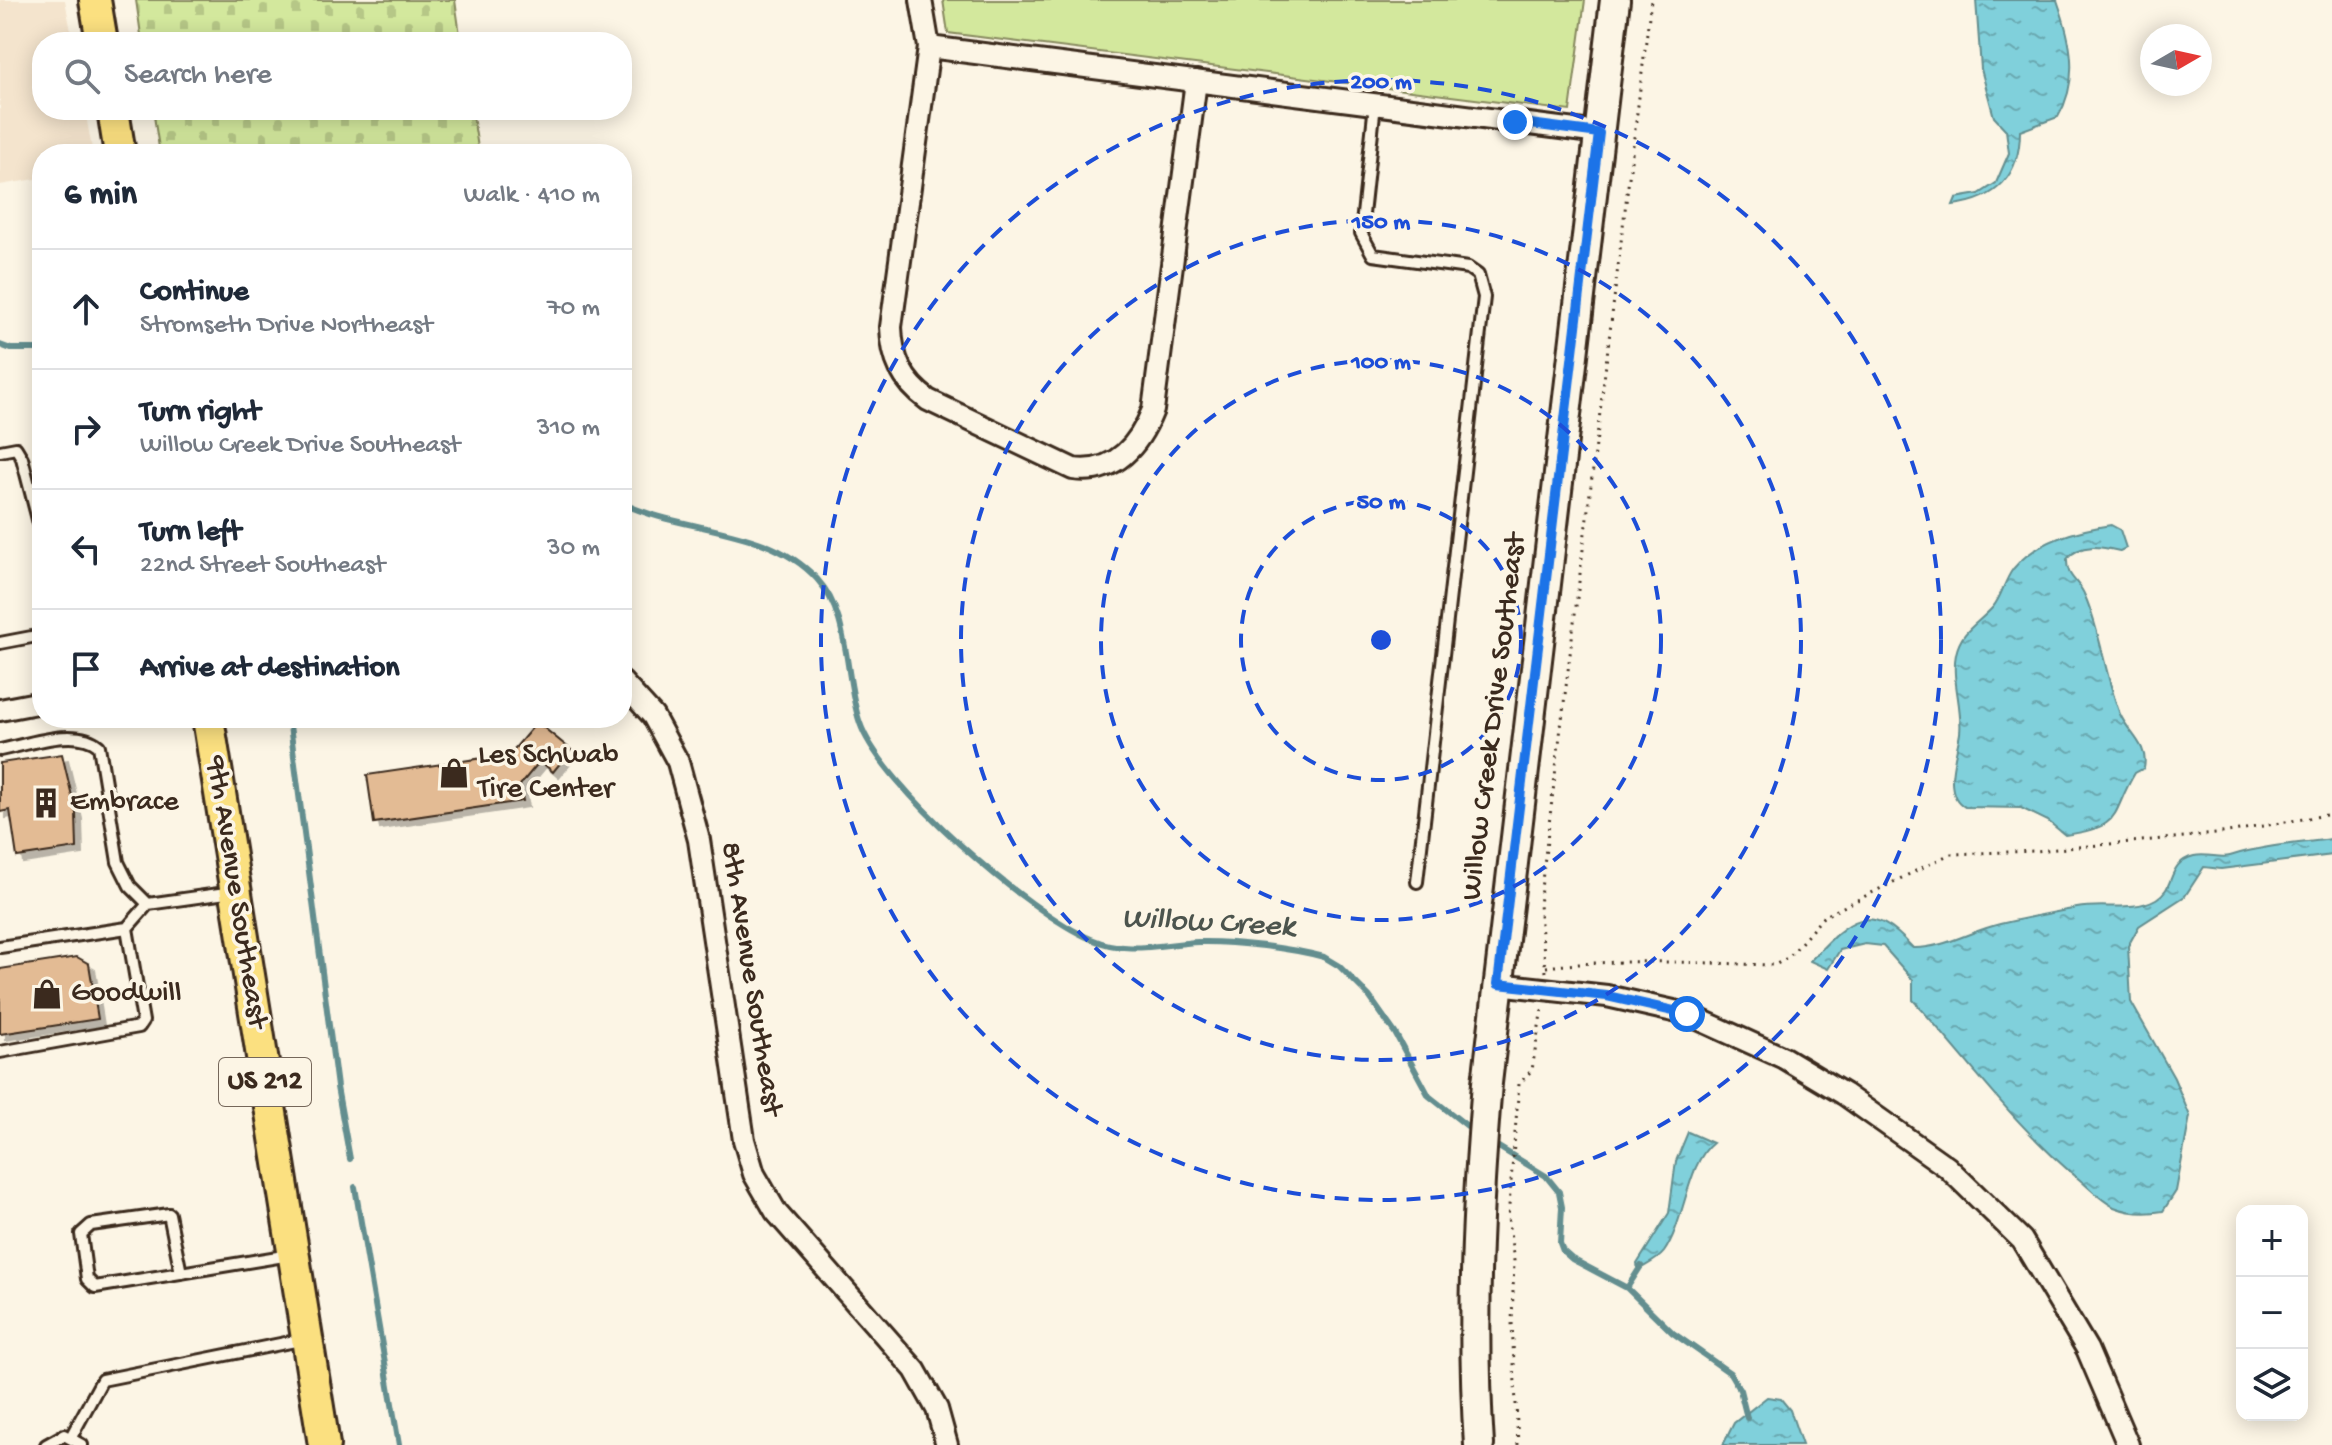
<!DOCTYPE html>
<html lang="en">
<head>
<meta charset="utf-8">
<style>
	body { margin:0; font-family:"Gochi Hand",sans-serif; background:#f6f6f7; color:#1f2937 }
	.controls { position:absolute; right:24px; bottom:24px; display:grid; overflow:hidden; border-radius:16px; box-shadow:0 4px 20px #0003 }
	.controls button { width:72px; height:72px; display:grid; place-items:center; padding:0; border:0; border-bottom:2px solid #e0e1e3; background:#fff; color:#1f2937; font:40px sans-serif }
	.compass { position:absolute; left:2140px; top:24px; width:72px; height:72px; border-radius:50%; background:#fff; box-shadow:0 4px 20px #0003; rotate:81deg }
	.stop { position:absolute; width:24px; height:24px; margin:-18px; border:6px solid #1a73e8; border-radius:50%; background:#fff }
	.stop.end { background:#1a73e8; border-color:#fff; box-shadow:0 2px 8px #0008 }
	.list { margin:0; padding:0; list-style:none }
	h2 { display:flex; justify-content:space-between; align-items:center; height:104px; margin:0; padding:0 32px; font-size:34px }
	h2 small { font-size:26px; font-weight:400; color:#747a83 }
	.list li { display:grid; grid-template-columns:52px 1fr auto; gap:24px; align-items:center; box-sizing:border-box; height:120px; padding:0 32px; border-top:2px solid #e0e1e3 }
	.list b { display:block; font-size:30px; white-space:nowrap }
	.list p { margin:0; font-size:26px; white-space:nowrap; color:#747a83 }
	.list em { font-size:26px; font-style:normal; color:#747a83 }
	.icon { flex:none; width:44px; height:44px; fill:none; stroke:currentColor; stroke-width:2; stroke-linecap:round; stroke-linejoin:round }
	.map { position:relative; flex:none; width:2332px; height:1445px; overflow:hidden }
	.search { position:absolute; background:#fff; box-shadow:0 4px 20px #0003; left:32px; top:32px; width:600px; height:88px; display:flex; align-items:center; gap:20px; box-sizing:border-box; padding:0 28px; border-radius:32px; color:#747a83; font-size:30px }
	.panel { position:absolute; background:#fff; box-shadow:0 4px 20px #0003; left:32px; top:144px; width:600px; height:584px; border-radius:32px }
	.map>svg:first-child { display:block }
	.built { fill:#f4e4cd }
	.grass { fill:#d3e89d; stroke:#87895e; stroke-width:2 }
	.cemetery { fill:url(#cemetery-stones); stroke:#87895e; stroke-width:2 }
	.water { fill:url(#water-ripples); stroke:#648e8f; stroke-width:2 }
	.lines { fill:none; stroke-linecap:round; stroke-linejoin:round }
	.stream { stroke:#648e8f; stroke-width:6 }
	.building { fill:#e3bb94; stroke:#3b2a1e; stroke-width:2; filter:url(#shadow) }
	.service-casing { stroke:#3b2a1e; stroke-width:16 }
	.minor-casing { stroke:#3b2a1e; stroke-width:26 }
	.secondary-casing { stroke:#3b2a1e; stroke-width:34 }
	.primary-casing { stroke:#3b2a1e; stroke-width:36 }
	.path { stroke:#3b2a1e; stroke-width:3; stroke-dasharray:2 6; stroke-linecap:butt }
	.service { stroke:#fcf5e5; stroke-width:10 }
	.minor { stroke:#fcf5e5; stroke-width:20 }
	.secondary { stroke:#fcf5e5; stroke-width:28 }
	.primary { stroke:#fbe080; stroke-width:30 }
	.route { stroke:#1a73e8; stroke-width:10 }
	.ring { fill:none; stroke:#1d4ed8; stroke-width:4; stroke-dasharray:14 10 }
	.labels { text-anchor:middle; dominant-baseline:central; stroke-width:7; stroke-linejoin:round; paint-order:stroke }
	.shield { fill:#fcf5e5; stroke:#75675a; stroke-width:2 }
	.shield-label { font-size:28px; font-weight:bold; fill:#3b2a1e }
	.street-label { font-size:30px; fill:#3b2a1e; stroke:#fcf5e5 }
	.poi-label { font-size:30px; fill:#3b2a1e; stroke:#fcf5e5; text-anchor:start }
	.water-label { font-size:32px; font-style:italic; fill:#4c544d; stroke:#fcf5e5 }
	.centre { fill:#1d4ed8; stroke:#fcf5e5; stroke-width:4 }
	.ring-label { font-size:24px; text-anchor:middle; font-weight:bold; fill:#1d4ed8; stroke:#fcf5e5; stroke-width:7; stroke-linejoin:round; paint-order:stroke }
</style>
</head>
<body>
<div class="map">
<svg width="2332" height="1445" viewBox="0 0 2332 1445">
	<defs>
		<pattern id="cemetery-stones" width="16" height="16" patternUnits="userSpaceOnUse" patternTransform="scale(2)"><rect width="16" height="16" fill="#d3e89d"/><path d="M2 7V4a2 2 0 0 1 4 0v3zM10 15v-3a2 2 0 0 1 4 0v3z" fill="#b6c787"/></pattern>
		<pattern id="water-ripples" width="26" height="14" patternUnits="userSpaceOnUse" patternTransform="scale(2)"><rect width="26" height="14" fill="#80d0db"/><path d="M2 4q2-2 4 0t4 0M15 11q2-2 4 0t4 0" fill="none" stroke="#6aa9b1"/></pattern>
		<filter id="shadow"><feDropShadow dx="6" dy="6" stdDeviation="0" flood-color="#0004"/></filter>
	</defs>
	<rect width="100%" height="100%" fill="#fcf5e5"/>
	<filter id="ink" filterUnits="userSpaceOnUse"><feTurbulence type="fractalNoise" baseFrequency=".0125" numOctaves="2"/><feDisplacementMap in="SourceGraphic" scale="16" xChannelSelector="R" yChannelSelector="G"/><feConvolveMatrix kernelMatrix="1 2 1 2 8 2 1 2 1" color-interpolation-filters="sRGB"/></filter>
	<g filter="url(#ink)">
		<!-- built -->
		<path class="built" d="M0,0H65L73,42H42V110H85L93,154H42V178L0,185Z"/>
		<!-- grass -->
		<path class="grass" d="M943,0H1585L1570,111L948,33Z"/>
		<!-- cemetery -->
		<path class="cemetery" d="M136,0H455L461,42H142Z
			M153,110H472L479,154H160Z"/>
		<!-- water -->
		<path class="water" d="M1976,0H2057C2071,40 2080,79 2058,117L2020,131C2020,175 1997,200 1953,205L1956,198L1979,194L1996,183L2009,153L2006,130L1994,117L1981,69Z
			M2111,525L2120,530L2126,548L2120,551C2102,547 2080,542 2067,559C2066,578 2079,580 2085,596C2101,633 2105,676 2120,714C2128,733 2149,745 2144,768L2135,773C2110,814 2125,827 2065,835L2048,821L2021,808L1965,807C1941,794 1957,754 1960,733C1963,707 1951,680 1956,654C1961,630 1978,624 1993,607C2002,596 2004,581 2013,569C2036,541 2077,530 2111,525Z
			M2332,839V855L2221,869L2204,867L2185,896L2139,926L2128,946L2131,1002L2174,1078L2190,1116L2176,1191L2163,1211C2147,1214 2129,1213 2114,1207C2102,1201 2090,1189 2080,1180C2016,1128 1968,1060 1913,1000V980L1883,946L1865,944L1840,950L1828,969L1810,961C1849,920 1868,898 1913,948C1943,949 1970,931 2000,924C2025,918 2052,913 2077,908C2102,903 2133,912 2156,899C2176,888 2166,863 2194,856C2207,853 2220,859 2230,856C2262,846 2298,843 2332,839Z
			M1688,1132L1713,1143C1687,1163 1685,1222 1664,1252C1658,1260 1646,1265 1638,1270L1637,1264L1669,1213L1676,1161Z
			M1767,1397L1781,1399L1790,1410L1802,1445H1723L1734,1423Z"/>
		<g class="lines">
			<!-- stream -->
			<path class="stream" d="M0,345L11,349H42
				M622,503C683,533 768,525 817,579C851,616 844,677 860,723C881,785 1030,914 1091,939C1127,955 1161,944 1198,942C1233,941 1291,948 1324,957L1339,966L1369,996L1395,1033L1429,1096L1476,1133
				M289,718L337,1087L350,1159
				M1492,1143L1546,1176L1559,1192L1562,1207L1560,1243L1563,1251L1572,1259L1627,1288L1673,1333L1730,1373L1740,1390L1747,1418
				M355,1187L399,1445
				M1627,1288L1641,1266"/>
		</g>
		<!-- building -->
		<path class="building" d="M537,722L571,750L553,772L540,761L520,785L523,801L374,823L367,775L510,754Z
			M62,754L76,813L77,848L17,857L10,810L0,812V763Z
			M77,957L89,964L98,1019L0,1034V969Z"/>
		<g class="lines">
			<!-- service casing -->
			<g class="service-casing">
				<path id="service" d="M1375,104L1361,233L1373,255L1468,268L1478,275L1484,297L1417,882
					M0,451L16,448L22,458L42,535
					M0,643L42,635
					M0,750C27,745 76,726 99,746L118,862L130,886L148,904L233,892
					M0,947L127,928L148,904
					M0,1052L139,1027L143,1021L127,928
					M181,1273L169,1214L91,1225L81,1234L87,1279L95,1287L290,1255
					M71,1437L102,1380L305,1339
					M46,1445L64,1435L82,1445"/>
			</g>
			<!-- minor casing -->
			<g class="minor-casing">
				<path id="minor" d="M921,0L929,47L891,327C892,359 902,381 928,400L1073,469C1115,475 1139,445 1153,410L1196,81
					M929,47L1599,133
					M622,682L653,716L678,762L699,840L744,1140L754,1174L776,1212L915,1370L937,1409L947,1445
					M0,710L42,702
					M1498,984L1607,996L1687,1014L1784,1058L1844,1094L1947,1167L2022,1240L2087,1349L2128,1445"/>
			</g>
			<!-- secondary casing -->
			<g class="secondary-casing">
				<path id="secondary" d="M1479,1445C1471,1324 1477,1204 1487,1083L1615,0"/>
			</g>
			<!-- primary casing -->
			<g class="primary-casing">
				<path id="primary" d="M95,0L102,42
					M113,110L120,154
					M208,718L324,1445"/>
			</g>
			<!-- path -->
			<path class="path" d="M1546,967C1623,958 1698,963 1775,965L1789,957L1823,917L1950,854L2035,851L2216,834L2332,814
				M1546,972L1539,905L1651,0
				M1518,1445L1512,1323L1514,1261L1508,1218L1519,1084L1532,1070L1542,1008"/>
			<!-- service -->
			<use href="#service" class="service"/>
			<!-- minor -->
			<use href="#minor" class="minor"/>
			<!-- secondary -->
			<use href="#secondary" class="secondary"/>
			<!-- primary -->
			<use href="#primary" class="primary"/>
		</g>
	</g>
	<g class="lines" filter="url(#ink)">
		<!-- route -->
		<path class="route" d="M1515,122L1599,133L1498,984L1607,996L1687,1014"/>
	</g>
	<!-- distance rings -->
	<g class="ring">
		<circle cx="1381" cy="640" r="140"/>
		<circle cx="1381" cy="640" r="280"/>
		<circle cx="1381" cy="640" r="420"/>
		<circle cx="1381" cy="640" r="560"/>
	</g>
	<!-- icons -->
	<defs>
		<g id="shop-bare" transform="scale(2.4)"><path d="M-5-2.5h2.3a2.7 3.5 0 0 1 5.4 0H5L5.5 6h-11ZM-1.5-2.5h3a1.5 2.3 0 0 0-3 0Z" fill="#3b2a1e" stroke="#fcf5e5" stroke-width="2.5" paint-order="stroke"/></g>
		<g id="building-bare" transform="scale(2.4)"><path d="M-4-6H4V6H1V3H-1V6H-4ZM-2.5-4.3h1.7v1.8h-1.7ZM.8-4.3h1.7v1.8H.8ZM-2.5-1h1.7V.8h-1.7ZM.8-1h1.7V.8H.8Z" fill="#3b2a1e" stroke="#fcf5e5" stroke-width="2.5" paint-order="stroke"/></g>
	</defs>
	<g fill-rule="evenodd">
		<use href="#shop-bare" x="454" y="773"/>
		<use href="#building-bare" x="46" y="803"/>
		<use href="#shop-bare" x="47" y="994"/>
	</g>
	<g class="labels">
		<!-- shield labels -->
		<rect class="shield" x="219" y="1058" width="92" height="48" rx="6"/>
		<g class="shield-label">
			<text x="265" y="1082">US 212</text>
		</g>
		<!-- street labels -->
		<g class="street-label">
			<text transform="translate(1495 717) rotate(-83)">Willow Creek Drive Southeast</text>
			<text transform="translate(235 892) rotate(81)">9th Avenue Southeast</text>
			<text transform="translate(750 979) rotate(81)">8th Avenue Southeast</text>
		</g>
		<!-- poi labels -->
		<g class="poi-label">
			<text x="478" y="756">Les Schwab<tspan x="478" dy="34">Tire Center</tspan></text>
			<text x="70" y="803">Embrace</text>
			<text x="71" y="994">Goodwill</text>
		</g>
		<!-- water labels -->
		<g class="water-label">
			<text transform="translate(1208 924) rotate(3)">Willow Creek</text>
		</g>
	</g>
	<circle cx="1381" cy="640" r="12" class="centre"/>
	<g class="ring-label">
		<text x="1381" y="88">200 m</text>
		<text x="1381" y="228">150 m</text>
		<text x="1381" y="368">100 m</text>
		<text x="1381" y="508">50 m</text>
	</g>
</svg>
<div class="controls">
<button>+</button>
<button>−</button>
<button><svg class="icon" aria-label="layers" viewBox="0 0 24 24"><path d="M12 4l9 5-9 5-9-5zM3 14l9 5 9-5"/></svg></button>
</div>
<svg class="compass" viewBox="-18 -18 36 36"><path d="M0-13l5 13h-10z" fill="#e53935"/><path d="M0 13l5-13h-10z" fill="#747a83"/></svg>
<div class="stop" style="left:1687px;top:1014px"></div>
<div class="stop end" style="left:1515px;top:122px"></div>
<div class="search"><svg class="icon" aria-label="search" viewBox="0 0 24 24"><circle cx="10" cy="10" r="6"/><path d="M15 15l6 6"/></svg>Search here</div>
<section class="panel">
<h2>6 min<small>Walk · 410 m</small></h2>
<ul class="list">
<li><svg class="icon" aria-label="ahead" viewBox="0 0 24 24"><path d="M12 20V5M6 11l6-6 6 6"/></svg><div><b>Continue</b><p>Stromseth Drive Northeast</p></div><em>70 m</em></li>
<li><svg class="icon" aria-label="right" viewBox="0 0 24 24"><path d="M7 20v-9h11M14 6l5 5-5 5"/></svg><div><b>Turn right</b><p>Willow Creek Drive Southeast</p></div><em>310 m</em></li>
<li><svg class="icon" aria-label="left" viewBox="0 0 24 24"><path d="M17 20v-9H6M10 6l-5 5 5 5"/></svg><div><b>Turn left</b><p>22nd Street Southeast</p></div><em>30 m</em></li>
<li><svg class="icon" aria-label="arrive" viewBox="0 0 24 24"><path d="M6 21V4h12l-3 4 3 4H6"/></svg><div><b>Arrive at destination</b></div></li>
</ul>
</section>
</div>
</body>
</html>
